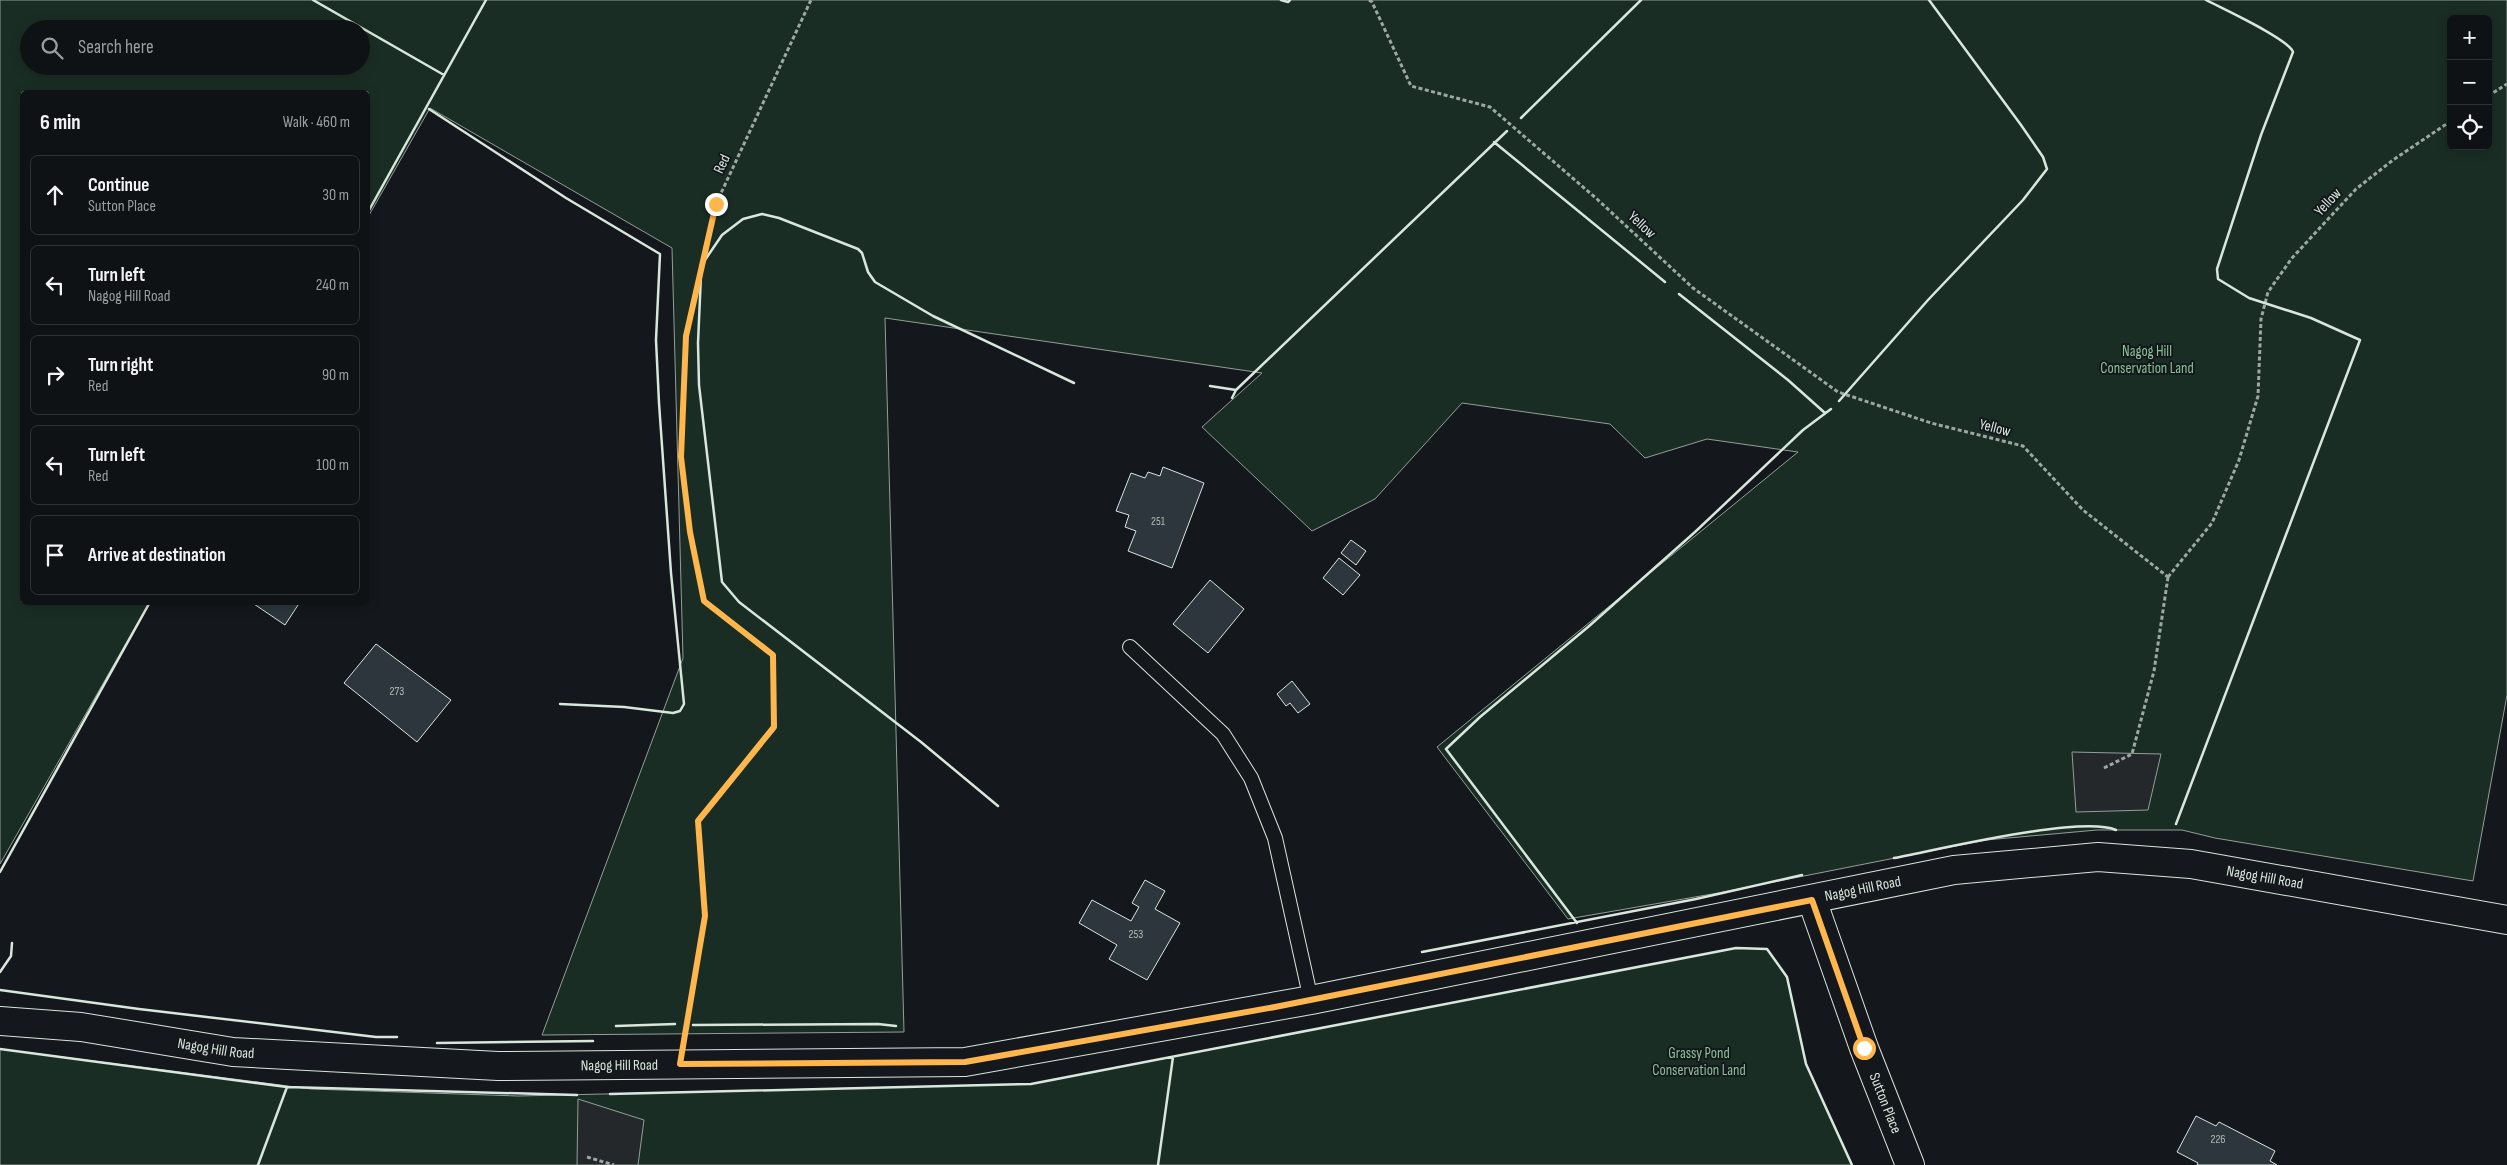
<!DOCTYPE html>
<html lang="en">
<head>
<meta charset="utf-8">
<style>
	body { margin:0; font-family:"Sofia Sans Condensed",sans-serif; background:#1d2022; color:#f1f3f6 }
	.controls { position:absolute; right:15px; top:15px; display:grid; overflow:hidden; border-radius:8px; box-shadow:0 2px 12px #0003 }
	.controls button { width:45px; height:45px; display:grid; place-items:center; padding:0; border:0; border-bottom:1px solid #2f3234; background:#0f1215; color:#f1f3f6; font:25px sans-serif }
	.stop { position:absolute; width:15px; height:15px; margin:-11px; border:4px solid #ffb74d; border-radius:50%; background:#fff }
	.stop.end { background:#ffb74d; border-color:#fff; box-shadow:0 1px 5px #0008 }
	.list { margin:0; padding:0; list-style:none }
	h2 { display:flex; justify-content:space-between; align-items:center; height:65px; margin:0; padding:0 20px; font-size:21px }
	h2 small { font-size:16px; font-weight:400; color:#9b9ea0 }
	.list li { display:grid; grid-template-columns:32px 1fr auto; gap:15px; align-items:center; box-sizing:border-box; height:80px; margin:0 10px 10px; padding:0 10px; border:1px solid #2f3234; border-radius:8px }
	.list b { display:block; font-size:19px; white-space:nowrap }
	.list p { margin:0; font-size:16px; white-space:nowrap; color:#9b9ea0 }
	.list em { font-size:16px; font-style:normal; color:#9b9ea0 }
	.icon { flex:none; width:28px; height:28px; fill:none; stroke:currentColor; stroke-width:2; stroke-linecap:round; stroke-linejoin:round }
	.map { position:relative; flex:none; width:2507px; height:1165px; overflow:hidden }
	.search { position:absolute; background:#0f1215; box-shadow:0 2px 12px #0003; left:20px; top:20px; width:350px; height:55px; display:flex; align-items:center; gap:12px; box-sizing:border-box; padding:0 18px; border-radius:28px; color:#9b9ea0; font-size:19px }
	.panel { position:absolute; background:#0f1215; box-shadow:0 2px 12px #0003; left:20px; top:90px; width:350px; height:515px; border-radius:8px }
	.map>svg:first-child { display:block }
	.green { fill:#1a2d24; stroke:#939e99; fill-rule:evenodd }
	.parking { fill:#24282b; stroke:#939e99 }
	.building { fill:#2c363c; stroke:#d8e6dc }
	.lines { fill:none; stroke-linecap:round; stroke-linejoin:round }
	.service-casing { stroke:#d8e6dc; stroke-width:16 }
	.minor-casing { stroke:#d8e6dc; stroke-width:30 }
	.path { stroke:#9da8a2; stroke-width:3; stroke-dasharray:4 2.5; stroke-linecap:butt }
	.service { stroke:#14181c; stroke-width:14 }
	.minor { stroke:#14181c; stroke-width:28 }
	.wall { stroke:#d8e6dc; stroke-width:2.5 }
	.route { stroke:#ffb74d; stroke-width:6 }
	.labels { text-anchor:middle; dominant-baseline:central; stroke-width:4; stroke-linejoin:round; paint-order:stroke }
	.number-label { font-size:12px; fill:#adbab4 }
	.street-label { font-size:15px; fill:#d8e6dc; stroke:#14181c }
	.park-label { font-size:15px; fill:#8ac095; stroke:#14181c }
</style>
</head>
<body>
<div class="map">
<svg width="2507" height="1165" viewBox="0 0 2507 1165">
	<rect width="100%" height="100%" fill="#14181c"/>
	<!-- green -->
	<path class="green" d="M0,0H2507V695L2473,881L2215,838L2182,830H2097L1986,840L1718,893L1568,919L1437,747L1798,452L1707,439L1645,458L1610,424L1462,403L1375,499L1312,531L1202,427L1262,373L885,318L904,1032L542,1035L683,658L672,248L430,108L368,217V92H22V602L149,603L0,864ZM2451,19H2488V146H2451ZM29,29H361V66H29Z
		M1736,948L1767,949L1787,977L1806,1064L1852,1165H0V1049L311,1089L518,1096L1031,1084Z"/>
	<!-- parking -->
	<path class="parking" d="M2072,752L2161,754L2148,810L2076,812Z
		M578,1099L644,1120L638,1165H577Z"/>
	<!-- building -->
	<path class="building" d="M1163,467L1204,483L1172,568L1128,551L1136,531L1125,527L1129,515L1116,511L1131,473L1145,478L1148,472L1160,476Z
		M1351,540L1366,551L1356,565L1341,553Z
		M1339,558L1360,575L1343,595L1323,578Z
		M1210,580L1244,609L1208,653L1173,624Z
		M251,602H300L285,625Z
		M376,644L451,700L417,742L344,683Z
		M1292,681L1310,704L1298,713L1290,703L1286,706L1277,694Z
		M1145,880L1165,891L1155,909L1180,923L1147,980L1109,959L1117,945L1079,923L1092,900L1131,921L1139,907L1132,903Z
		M2196,1116L2216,1126L2219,1122L2275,1151L2270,1161L2277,1165H2197L2198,1163L2177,1152Z"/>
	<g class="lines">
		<!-- service casing -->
		<g class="service-casing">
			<path id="service" d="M1130,647L1223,734L1251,778L1275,838L1311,1000"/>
		</g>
		<!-- minor casing -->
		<g class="minor-casing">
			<g id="minor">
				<path id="s1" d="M1812,900L1864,1048L1910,1165"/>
				<path id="s2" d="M0,1021L81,1027L233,1052L498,1066L965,1062L1311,1000L1954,870L2098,857L2191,864L2507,920"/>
			</g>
		</g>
		<!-- path -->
		<path class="path" d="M1369,0L1372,2L1411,86L1490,107L1597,199L1693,288L1838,392L1931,423L2023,446L2083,510L2168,577
			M2488,96L2507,84
			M2168,577L2212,523L2239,460L2258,396L2261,319L2268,292L2292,258L2356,189L2393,160L2451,121
			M2104,768L2132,754L2154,671L2168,577
			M685,1034L705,916L698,821L774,727L773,655L705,601L690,532L681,457L686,336L716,204L811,0
			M587,1157L614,1165"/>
		<!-- service -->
		<use href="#service" class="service"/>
		<!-- minor -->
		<use href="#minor" class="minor"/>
		<!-- wall -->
		<path class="wall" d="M313,0L444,75
			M1281,0L1288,2L1290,0
			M429,109L566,198L660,254L656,340L659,403L671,573L684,704L680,711L673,713L624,707L560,704
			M1521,118L1641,0
			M1494,142L1665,282
			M368,212L486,0
			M705,260L722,235L743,219L762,214L779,218L858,249L862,253L868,272L875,282L933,316L1074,383
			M701,275L698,343L699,385L722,582L739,602L921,742L998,806
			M1679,294L1788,380L1825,413
			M1210,386L1236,390L1507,131
			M1232,398L1236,390
			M1839,401L1928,300L2023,200L2047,169L2043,157L2021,125L1929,0
			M2176,824L2360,340L2311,318L2249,298L2218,279L2217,269L2261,135L2293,52C2289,39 2221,8 2206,0
			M1894,858C1937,850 2081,815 2116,830
			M0,872L150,602
			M1577,923L1446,749L1480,717L1588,627L1695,532L1803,430L1831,409
			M1422,952L1696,899L1802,875
			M0,972L11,956L12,943
			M0,990L139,1009L376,1037H397
			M693,1025L878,1024L896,1026
			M616,1026L675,1024
			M437,1043L593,1041
			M0,1049L287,1087L577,1095
			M610,1094L1031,1084L1736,948L1767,949L1787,977L1806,1064L1852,1165
			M258,1165L287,1087
			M1158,1165L1173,1057"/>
	</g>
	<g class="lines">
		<!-- route -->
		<path class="route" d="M716,204L686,336L681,457L690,532L704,601L773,655L774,727L698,821L705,916L680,1064L965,1062L1275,1007L1812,900L1864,1048"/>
	</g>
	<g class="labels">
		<!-- number labels -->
		<g class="number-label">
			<text x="1158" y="521">251</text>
			<text x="397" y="691">273</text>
			<text x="1136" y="934">253</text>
			<text x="2218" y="1139">226</text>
		</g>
		<!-- street labels -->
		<g class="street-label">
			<text transform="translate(722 164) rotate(-65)">Red</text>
			<text transform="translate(2328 202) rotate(-47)">Yellow</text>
			<text transform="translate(1642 225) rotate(43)">Yellow</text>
			<text transform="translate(1995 428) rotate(14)">Yellow</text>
			<text stroke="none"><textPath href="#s2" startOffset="2288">Nagog Hill Road</textPath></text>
			<text stroke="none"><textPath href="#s2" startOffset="1882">Nagog Hill Road</textPath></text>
			<text stroke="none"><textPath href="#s2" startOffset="218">Nagog Hill Road</textPath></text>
			<text stroke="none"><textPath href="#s2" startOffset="622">Nagog Hill Road</textPath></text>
			<text stroke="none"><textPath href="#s1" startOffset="216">Sutton Place</textPath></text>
		</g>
		<!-- park labels -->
		<g class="park-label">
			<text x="2147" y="351">Nagog Hill<tspan x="2147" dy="17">Conservation Land</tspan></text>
			<text x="1699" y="1053">Grassy Pond<tspan x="1699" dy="17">Conservation Land</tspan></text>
		</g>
	</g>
</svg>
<div class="controls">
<button>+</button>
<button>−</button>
<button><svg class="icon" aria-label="locate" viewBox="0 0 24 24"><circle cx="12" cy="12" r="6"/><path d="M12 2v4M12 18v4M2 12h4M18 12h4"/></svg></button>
</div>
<div class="stop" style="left:1864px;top:1048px"></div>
<div class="stop end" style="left:716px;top:204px"></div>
<div class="search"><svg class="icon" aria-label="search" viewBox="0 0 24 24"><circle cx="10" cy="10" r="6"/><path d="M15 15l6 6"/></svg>Search here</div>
<section class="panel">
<h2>6 min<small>Walk · 460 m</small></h2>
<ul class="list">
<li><svg class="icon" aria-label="ahead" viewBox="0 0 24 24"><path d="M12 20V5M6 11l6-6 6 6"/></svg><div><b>Continue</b><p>Sutton Place</p></div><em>30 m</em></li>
<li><svg class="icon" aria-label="left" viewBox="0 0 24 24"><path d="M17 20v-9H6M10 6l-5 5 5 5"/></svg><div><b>Turn left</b><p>Nagog Hill Road</p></div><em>240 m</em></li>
<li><svg class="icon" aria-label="right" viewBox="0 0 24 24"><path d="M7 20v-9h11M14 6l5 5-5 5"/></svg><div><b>Turn right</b><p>Red</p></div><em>90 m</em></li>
<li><svg class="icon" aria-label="left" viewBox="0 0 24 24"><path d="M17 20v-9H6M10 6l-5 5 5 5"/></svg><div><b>Turn left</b><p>Red</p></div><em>100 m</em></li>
<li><svg class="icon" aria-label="arrive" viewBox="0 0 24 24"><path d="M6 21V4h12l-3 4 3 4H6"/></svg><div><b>Arrive at destination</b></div></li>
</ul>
</section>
</div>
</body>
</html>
